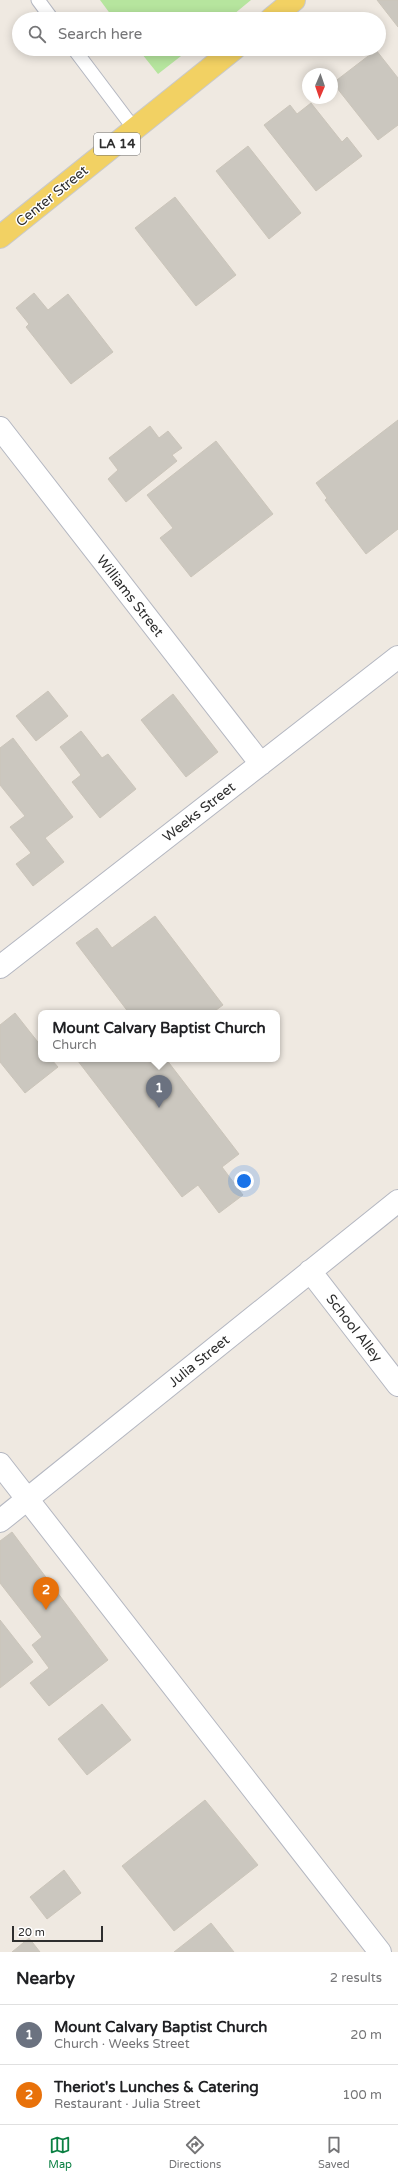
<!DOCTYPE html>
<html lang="en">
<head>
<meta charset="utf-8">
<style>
	body { margin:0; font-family:"Varela Round",sans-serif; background:#f2f2f2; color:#202124 }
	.compass { position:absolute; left:302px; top:68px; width:36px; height:36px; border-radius:50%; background:#fff; box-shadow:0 2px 10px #0003; rotate:182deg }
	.scale { position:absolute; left:12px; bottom:10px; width:91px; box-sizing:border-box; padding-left:4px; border:2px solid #2e2e2e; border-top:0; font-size:11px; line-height:14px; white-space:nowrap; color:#2e2e2e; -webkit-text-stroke:3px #fff; paint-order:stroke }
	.you { position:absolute; left:244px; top:1181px; width:14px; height:14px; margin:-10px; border:3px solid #fff; border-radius:50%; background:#1a73e8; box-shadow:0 0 0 6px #1a73e833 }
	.badge { display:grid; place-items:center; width:26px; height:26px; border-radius:50%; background:#0b8043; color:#fff; font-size:13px; font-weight:700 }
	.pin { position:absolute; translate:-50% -33px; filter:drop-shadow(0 1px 2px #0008) }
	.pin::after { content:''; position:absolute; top:21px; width:14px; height:12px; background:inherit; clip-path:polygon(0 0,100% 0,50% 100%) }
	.popup { position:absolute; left:38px; top:1010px; width:242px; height:52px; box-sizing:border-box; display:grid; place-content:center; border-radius:8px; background:#fff; filter:drop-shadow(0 1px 3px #0005); font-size:13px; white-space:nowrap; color:#757577 }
	.popup b { font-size:15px; color:#202124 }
	.popup::after { content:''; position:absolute; left:50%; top:100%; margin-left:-8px; border:8px solid transparent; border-top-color:#fff }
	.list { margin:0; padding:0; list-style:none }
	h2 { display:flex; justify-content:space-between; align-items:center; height:52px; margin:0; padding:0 16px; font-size:17px }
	h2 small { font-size:13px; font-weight:400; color:#757577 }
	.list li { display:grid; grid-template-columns:26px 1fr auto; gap:12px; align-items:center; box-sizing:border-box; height:60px; padding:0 16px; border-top:1px solid #e0e0e0 }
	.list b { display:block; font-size:15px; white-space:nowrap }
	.list p { margin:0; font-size:13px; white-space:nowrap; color:#757577 }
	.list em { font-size:13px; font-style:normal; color:#757577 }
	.icon { flex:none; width:22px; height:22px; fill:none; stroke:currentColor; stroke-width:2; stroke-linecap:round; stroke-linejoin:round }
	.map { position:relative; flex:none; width:398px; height:1952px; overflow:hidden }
	.search { position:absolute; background:#fff; box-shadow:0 2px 10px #0003; left:12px; right:12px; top:12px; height:44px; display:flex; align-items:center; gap:10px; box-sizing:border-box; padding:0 14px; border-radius:22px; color:#757577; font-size:15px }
	.sheet { height:172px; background:#fff }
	nav { display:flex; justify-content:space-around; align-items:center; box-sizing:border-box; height:56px; border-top:1px solid #e0e0e0; background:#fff; font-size:11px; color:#757577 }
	nav a { display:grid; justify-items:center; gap:2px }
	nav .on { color:#0b8043 }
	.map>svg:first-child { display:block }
	.green { fill:#b6e59e }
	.building { fill:#cbc7bf; stroke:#cbc5ba }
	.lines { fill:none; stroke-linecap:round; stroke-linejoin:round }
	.service-casing { stroke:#b4b7c1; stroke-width:15 }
	.minor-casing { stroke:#b4b7c1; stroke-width:24 }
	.primary-casing { stroke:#c9c9c9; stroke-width:24 }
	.service { stroke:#fff; stroke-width:13 }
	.minor { stroke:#fff; stroke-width:22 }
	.primary { stroke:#f2d163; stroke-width:22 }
	.labels { text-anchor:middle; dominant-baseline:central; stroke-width:3; stroke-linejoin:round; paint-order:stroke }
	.shield { fill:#fff; stroke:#6d6d6d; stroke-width:1 }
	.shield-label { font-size:13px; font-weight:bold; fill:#2e2e2e }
	.street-label { font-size:14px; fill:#2e2e2e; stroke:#fff }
</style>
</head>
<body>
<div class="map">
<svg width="398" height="1952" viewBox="0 0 398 1952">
	<rect width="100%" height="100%" fill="#efe9e1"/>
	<!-- green -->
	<path class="green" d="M100,0H251L228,19H114Z
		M138,49H190L158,74Z"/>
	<!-- building -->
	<path class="building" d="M377,0H398V27Z
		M376,50L398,78V125L378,140L333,83Z
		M311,103L342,142L347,137L362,156L316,191L264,125L290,105L297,114Z
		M248,146L301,213L269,239L216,171Z
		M175,197L236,275L196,306L135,228Z
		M34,293L48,310L68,294L113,352L71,384L26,327L29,324L16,308Z
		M398,420V529L366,554L325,500L327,498L316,483Z
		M150,426L159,438L168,431L182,448L172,455L177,461L126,502L108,479L118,470L109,458Z
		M216,441L273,514L191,577L160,538L173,528L147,495Z
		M48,691L68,716L36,741L16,716Z
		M173,694L218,752L186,777L141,720Z
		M81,731L102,758L108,754L136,789L100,818L72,782L81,775L60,747Z
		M13,738L73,817L45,838L64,862L33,886L16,864L31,853L10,827L25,816L0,785V748Z
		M155,916L223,1005L212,1013H129L76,943L97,928L112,948Z
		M15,1013L41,1046V1059H51L58,1067L25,1093L0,1062V1025Z
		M81,1059H166L239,1154L222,1167L243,1195L219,1213L198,1185L182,1197L78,1061Z
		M12,1532L108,1660L49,1706L30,1683L49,1668L32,1645L42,1637L0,1583V1541Z
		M0,1620L33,1662L0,1688Z
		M102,1704L131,1740L87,1775L58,1739Z
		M205,1800L258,1865L174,1931L122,1866Z
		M64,1870L81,1893L47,1919L30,1897Z
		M211,1923L234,1952H174Z
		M29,1938L40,1952H12Z"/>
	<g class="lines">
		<!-- service casing -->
		<g class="service-casing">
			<path id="service" d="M38,0L52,19
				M74,49L135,130"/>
		</g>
		<!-- minor casing -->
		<g class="minor-casing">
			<path id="minor" d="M0,428L261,764
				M0,967L398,657
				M310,1271L398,1385
				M0,1464L380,1952
				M0,1521L398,1201"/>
		</g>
		<!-- primary casing -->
		<g class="primary-casing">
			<path id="primary" d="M271,19L294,0
				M0,237L234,49"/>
		</g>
		<!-- service -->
		<use href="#service" class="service"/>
		<!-- minor -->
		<use href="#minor" class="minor"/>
		<!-- primary -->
		<use href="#primary" class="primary"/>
	</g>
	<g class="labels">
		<!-- shield labels -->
		<rect class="shield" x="94" y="133" width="46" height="22" rx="3"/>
		<g class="shield-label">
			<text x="117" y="144">LA 14</text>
		</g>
		<!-- street labels -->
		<g class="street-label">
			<text transform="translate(52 196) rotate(-39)">Center Street</text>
			<text transform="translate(130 596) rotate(52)">Williams Street</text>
			<text transform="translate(199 812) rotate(-38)">Weeks Street</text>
			<text transform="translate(354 1328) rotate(52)">School Alley</text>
			<text transform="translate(199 1361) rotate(-39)">Julia Street</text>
		</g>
	</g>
</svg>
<svg class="compass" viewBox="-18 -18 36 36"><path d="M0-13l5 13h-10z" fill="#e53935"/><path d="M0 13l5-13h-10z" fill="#757577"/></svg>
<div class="scale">20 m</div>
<div class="you"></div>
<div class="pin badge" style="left:159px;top:1108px;background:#6b7280">1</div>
<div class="popup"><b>Mount Calvary Baptist Church</b>Church</div>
<div class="pin badge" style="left:46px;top:1610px;background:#e8710a">2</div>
<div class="search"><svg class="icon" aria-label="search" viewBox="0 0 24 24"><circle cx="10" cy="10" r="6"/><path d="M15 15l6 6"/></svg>Search here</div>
</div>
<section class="sheet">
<h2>Nearby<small>2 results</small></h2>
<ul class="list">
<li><span class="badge" style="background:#6b7280">1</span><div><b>Mount Calvary Baptist Church</b><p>Church · Weeks Street</p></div><em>20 m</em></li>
<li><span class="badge" style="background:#e8710a">2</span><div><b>Theriot's Lunches &amp; Catering</b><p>Restaurant · Julia Street</p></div><em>100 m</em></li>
</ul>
</section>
<nav>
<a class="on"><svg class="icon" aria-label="map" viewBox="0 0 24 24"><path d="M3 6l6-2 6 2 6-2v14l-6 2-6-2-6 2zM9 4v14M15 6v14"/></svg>Map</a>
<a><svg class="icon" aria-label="directions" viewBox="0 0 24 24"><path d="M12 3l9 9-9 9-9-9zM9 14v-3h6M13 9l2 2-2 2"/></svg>Directions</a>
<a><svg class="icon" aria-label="saved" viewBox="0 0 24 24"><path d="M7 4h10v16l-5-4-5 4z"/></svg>Saved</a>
</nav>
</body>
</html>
